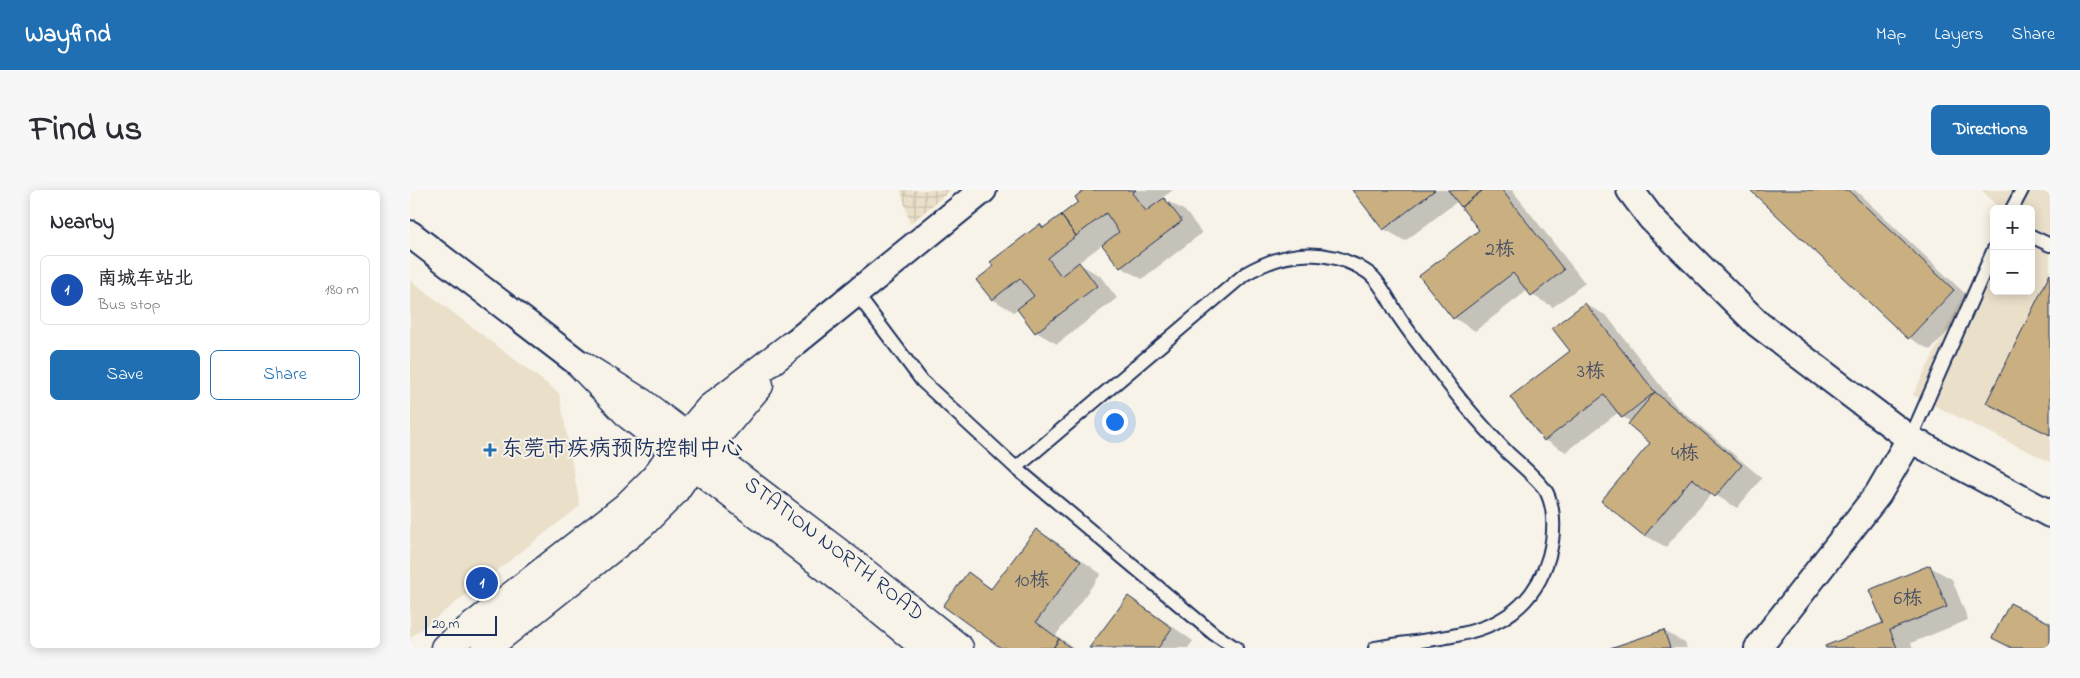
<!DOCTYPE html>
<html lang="en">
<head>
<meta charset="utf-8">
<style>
	body { margin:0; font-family:"Indie Flower","LXGW WenKai TC",sans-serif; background:#f7f7f7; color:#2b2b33 }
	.controls { position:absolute; right:15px; top:15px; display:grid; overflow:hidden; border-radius:8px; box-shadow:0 2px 12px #0003 }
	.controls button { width:45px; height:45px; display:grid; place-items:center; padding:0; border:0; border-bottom:1px solid #e1e1e2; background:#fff; color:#2b2b33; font:25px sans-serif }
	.scale { position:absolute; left:15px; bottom:12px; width:72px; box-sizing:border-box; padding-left:5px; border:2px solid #1b2f5e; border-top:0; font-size:14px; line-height:18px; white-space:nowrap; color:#1b2f5e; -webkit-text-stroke:4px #f7f3e8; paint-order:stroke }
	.you { position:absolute; left:704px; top:231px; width:18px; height:18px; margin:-12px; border:4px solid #fff; border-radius:50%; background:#1a73e8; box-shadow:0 0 0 8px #1a73e833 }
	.badge { display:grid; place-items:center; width:32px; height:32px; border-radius:50%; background:#1f6fb2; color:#fff; font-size:16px; font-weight:700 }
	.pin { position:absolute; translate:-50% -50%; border:2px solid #fff; box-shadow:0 1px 5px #0006 }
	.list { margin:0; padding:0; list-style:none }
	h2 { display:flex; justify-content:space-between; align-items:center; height:65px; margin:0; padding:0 20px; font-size:21px }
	h2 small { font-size:16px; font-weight:400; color:#7c7c81 }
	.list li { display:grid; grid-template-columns:32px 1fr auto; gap:15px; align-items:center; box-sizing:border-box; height:70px; margin:0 10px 10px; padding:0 10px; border:1px solid #e1e1e2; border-radius:8px }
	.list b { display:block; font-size:19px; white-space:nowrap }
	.list p { margin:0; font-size:16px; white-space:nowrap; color:#7c7c81 }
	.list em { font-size:16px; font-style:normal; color:#7c7c81 }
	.actions { display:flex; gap:10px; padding:15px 20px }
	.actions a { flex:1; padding:11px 0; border:1px solid #1f6fb2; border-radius:8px; text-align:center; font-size:18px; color:#1f6fb2 }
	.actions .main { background:#1f6fb2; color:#fff }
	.map { position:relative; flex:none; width:1640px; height:458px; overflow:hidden; border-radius:8px }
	header { display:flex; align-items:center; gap:30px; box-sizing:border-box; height:70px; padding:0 25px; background:#1f6fb2; color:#fff }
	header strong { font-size:24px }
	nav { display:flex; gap:28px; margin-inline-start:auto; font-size:18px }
	.intro { display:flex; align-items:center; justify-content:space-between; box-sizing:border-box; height:120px; padding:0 30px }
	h1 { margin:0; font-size:35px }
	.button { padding:12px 22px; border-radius:8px; background:#1f6fb2; color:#fff; font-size:18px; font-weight:700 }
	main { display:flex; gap:30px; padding:0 30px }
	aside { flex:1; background:#fff; border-radius:8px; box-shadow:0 2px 12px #0003 }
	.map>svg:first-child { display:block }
	.built { fill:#eadfc9 }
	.industrial { fill:url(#industrial-grid) }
	.shadow { fill:#0003 }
	.building { fill:#cab081; stroke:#1b2f5e }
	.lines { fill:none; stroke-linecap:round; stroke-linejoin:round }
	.service-casing { stroke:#1b2f5e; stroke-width:16 }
	.minor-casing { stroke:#1b2f5e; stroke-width:30 }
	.tertiary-casing { stroke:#1b2f5e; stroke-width:31 }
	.service { stroke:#f7f3e8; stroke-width:12 }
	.minor { stroke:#f7f3e8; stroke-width:26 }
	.tertiary { stroke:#f7f3e8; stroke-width:28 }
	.poi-dot { fill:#1f6fb2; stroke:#f7f3e8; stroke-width:2 }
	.labels { text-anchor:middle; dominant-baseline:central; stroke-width:4; stroke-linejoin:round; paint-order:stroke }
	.number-label { font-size:20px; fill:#474f67 }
	.poi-label { font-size:22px; fill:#1b2f5e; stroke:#f7f3e8; text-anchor:start }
	.street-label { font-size:22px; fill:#1b2f5e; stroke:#f7f3e8 }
</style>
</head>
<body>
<header>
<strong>Wayfind</strong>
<nav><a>Map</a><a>Layers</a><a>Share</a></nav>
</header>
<div class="intro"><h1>Find us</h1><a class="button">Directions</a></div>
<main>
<aside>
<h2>Nearby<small></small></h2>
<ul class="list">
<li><span class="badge" style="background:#1a4fb4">1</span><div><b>南城车站北</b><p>Bus stop</p></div><em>180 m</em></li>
</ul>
<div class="actions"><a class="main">Save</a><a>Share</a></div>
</aside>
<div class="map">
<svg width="1640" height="458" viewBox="0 0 1640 458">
	<defs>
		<pattern id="industrial-grid" width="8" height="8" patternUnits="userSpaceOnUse" patternTransform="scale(1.25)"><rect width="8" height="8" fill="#eadfc9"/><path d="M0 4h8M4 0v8" fill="none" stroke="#c8c0af"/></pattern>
	</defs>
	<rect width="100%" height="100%" fill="#f7f3e8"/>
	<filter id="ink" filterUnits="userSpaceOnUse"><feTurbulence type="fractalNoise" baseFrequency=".02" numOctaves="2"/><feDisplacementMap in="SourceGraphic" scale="10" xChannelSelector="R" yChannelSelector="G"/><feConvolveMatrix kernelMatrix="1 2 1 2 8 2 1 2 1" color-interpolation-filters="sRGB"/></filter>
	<g filter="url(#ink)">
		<!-- built -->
		<path class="built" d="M1572,0H1640V272L1503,205L1584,44V101H1621V19H1589Z
			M0,90L149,203L170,316L0,448Z"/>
		<!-- industrial -->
		<path class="industrial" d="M491,0H541L500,34Z"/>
		<!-- shadow -->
		<path class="shadow" d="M676,0H763L752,8L775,21L792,43L732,89L711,77L693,54L668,73L690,86L707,108L647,154L626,142L608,118L604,122L582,109L585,77L630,35L635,38L670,12Z
			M944,0H1102L1175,93L1143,117L1122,105L1118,100L1065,141L1044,128L1071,40L1048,11L995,51L974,39Z
			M1342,0H1445L1565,113L1520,160L1499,148Z
			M1175,114L1197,126L1266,216L1352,288L1327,318L1302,303L1256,357L1234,345L1242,253L1221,232L1213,227L1209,222L1156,262L1135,250Z
			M627,340L648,353L691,384L646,445L664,458H593L558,384L583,399Z
			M1520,377L1542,389L1558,430L1501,453L1503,458H1417L1474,433Z
			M718,407L739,420L783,451L778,458H680Z
			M1254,441L1275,453L1277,458H1204Z"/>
		<!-- building -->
		<path class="building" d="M674,0H726L722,3L736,21L754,8L772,31L710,78L692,55L709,42L696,23L666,46L651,25L668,12L665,7Z
			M942,0H1025L973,40Z
			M1038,0H1073L1051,17Z
			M1073,0H1092L1154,80L1121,106L1103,83L1043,129L1009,86L1069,40L1051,17Z
			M1340,0H1438L1544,100L1498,149Z
			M651,25L666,46L638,68L651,86L669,72L687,96L625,143L607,119L624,106L610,88L582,110L566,90L583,77L580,72L630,34L633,38Z
			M1640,84V245L1576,213Z
			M1175,113L1245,202L1212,228L1194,205L1134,251L1100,207L1160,161L1142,138Z
			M1245,202L1332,275L1305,307L1282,288L1234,346L1191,311L1240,253L1218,234Z
			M626,339L671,371L626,432L649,449L643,458H591L533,416L558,382L581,399Z
			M1520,375L1537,417L1480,440L1487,458H1416L1415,456L1473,433L1459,400Z
			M718,406L762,438L748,458H679Z
			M1600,413L1640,433V458H1602L1582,448Z
			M1254,440L1260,458H1200Z
			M649,449L661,458H643Z"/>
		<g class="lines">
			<!-- service casing -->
			<g class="service-casing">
				<path id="service" d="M1602,19L1612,0
					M1621,46L1640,55
					M446,103L512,191L606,278L804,444L826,458
					M1500,249L1584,59
					M606,278L835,84C871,63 909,57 947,76C952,79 958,82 962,86C972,95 982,116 989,127C1006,152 1025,176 1043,200C1060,222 1079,243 1098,263C1107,271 1133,294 1137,303C1146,322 1144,347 1139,366C1115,451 1035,445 965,458"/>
			</g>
			<!-- minor casing -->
			<g class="minor-casing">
				<path id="minor" d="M1220,0L1241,28L1348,134L1500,249L1640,324
					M0,44L171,175
					M382,155L573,0
					M1348,458L1468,304L1500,249"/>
			</g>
			<!-- tertiary casing -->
			<g class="tertiary-casing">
				<g id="tertiary">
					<path d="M35,458L217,316L245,288L264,260L300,218L382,155"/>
					<path d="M76,458L231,335L264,302L283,274L349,195"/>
					<path id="s1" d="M516,458L434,391L220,226L171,175L232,213L446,376L549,458"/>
				</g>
			</g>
			<!-- service -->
			<use href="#service" class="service"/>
			<!-- minor -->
			<use href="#minor" class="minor"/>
			<!-- tertiary -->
			<use href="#tertiary" class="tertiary"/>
		</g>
	</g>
	<!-- markers -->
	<path class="poi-dot" d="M77.5 252.5h5v5h5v5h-5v5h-5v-5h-5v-5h5z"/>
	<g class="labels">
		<!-- number labels -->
		<g class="number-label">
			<text x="1090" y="60">2栋</text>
			<text x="1181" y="182">3栋</text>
			<text x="1275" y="264">4栋</text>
			<text x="622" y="391">10栋</text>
			<text x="1498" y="409">6栋</text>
		</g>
		<!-- poi labels -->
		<g class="poi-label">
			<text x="91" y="260">东莞市疾病预防控制中心</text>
		</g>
		<!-- street labels -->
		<g class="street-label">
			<text stroke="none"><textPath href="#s1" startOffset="760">STATION NORTH ROAD</textPath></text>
		</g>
	</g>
</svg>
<div class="controls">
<button>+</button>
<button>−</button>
</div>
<div class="scale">20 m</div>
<div class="you"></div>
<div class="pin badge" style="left:72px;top:393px;background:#1a4fb4">1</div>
</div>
</main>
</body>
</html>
